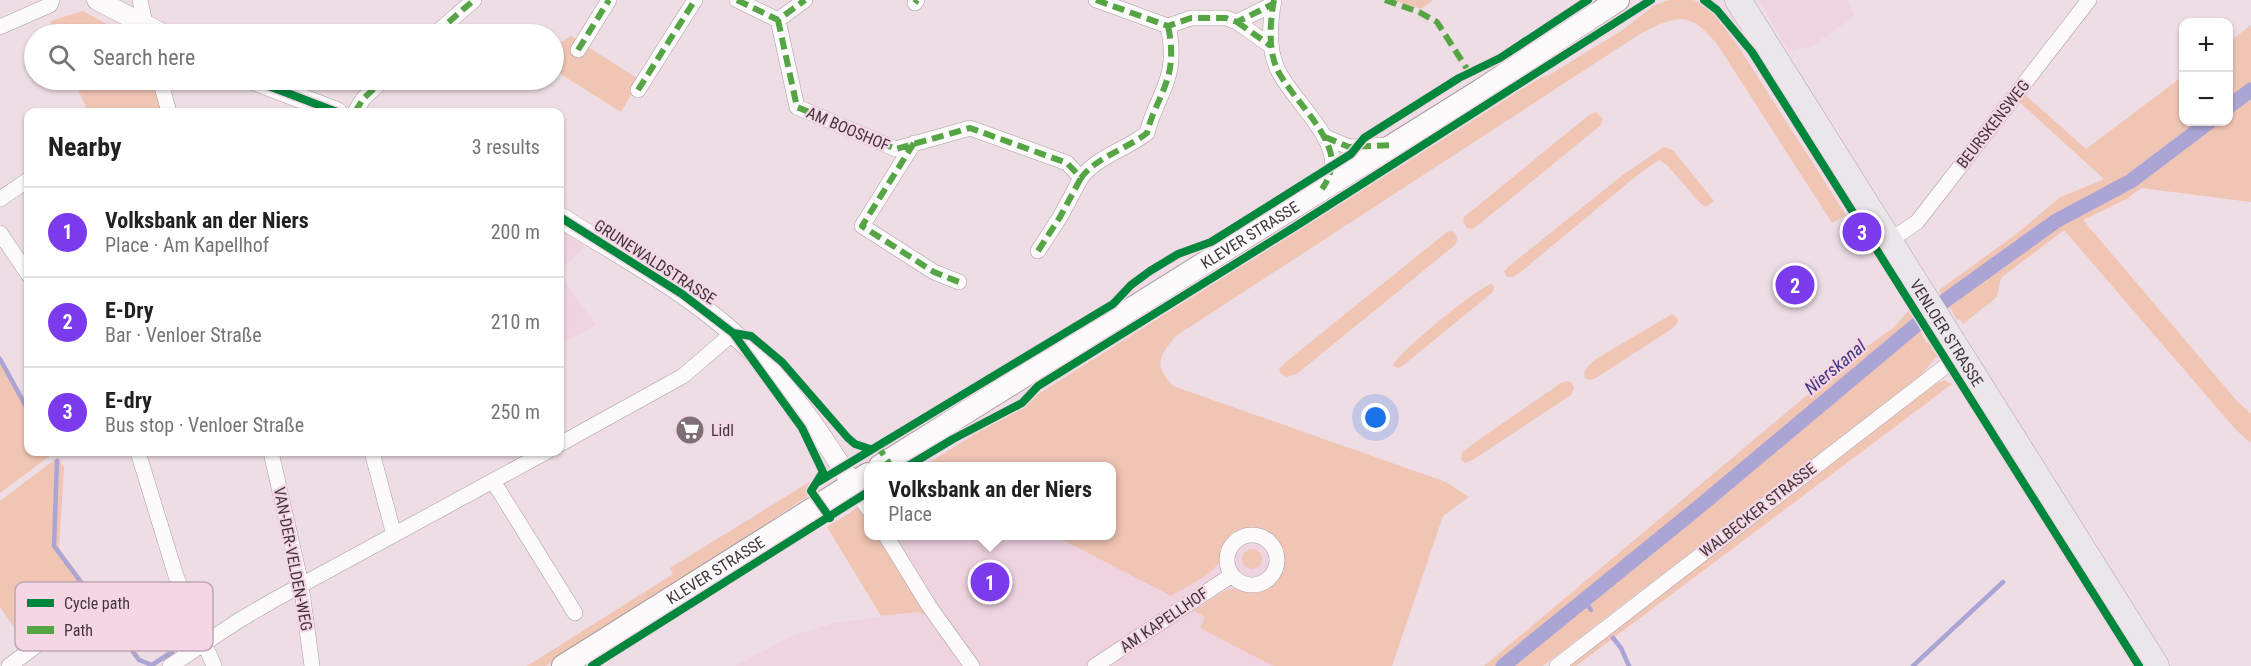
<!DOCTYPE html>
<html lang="en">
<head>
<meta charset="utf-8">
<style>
	body { margin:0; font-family:"Roboto Condensed",sans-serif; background:#f6f6f6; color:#202124 }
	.controls { position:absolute; right:18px; top:18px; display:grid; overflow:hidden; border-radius:12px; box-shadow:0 2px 4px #0004 }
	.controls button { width:54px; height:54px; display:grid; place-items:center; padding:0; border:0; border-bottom:2px solid #e0e0e0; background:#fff; color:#202124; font:30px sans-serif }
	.you { position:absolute; left:1376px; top:418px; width:21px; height:21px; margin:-15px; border:4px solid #fff; border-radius:50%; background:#1a73e8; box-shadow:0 0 0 9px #1a73e833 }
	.badge { display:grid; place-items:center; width:39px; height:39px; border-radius:50%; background:#7c3aed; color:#fff; font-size:20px; font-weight:700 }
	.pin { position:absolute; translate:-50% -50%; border:3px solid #fff; box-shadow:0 2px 6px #0006 }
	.popup { position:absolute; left:864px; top:462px; width:252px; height:78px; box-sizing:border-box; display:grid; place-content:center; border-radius:12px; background:#fff; filter:drop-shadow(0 2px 4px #0005); font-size:20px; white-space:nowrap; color:#757577 }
	.popup b { font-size:22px; color:#202124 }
	.popup::after { content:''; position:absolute; left:50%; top:100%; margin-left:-12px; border:12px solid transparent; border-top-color:#fff }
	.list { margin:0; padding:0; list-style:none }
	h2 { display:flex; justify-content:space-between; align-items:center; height:78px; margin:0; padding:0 24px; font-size:26px }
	h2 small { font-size:20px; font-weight:400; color:#757577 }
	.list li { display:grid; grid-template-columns:39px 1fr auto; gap:18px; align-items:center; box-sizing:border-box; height:90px; padding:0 24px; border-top:2px solid #e0e0e0 }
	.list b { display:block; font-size:22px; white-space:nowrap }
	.list p { margin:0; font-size:20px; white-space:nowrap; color:#757577 }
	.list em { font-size:20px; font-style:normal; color:#757577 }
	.icon { flex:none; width:33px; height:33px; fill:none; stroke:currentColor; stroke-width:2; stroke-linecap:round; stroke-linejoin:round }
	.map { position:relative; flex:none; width:2251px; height:666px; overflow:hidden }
	.search { position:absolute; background:#fff; box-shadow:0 2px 4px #0004; left:24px; top:24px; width:540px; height:66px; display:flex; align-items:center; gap:15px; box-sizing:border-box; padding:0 21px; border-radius:33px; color:#757577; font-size:22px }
	.panel { position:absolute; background:#fff; box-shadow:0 2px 4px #0004; left:24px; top:108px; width:540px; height:348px; border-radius:12px }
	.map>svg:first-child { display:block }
	.built { fill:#f0d3e1 }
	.green { fill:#f1c5b4 }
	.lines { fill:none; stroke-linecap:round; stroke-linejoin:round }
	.stream { stroke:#aba5d5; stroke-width:4.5 }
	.canal { stroke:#aba5d5; stroke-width:15 }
	.minor-casing { stroke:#a89ca2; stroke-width:16 }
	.tertiary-casing { stroke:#a89ca2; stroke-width:21 }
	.secondary-casing { stroke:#a89ca2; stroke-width:24 }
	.primary-casing { stroke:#b3a5b1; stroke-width:27 }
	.minor { stroke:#fcfafb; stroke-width:15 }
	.tertiary { stroke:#fcfafb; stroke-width:20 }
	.secondary { stroke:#fcfafb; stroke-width:22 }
	.primary { stroke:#ebe6eb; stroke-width:26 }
	.quiet { stroke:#55a545; stroke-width:6; stroke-dasharray:12 6; stroke-linecap:butt }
	.cycleway-casing { stroke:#f5d6e5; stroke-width:11 }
	.cycleway { stroke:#00873e; stroke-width:8 }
	.labels { text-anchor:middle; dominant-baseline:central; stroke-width:4.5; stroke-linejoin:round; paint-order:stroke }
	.street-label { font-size:16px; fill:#42363c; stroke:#f5d6e5 }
	.poi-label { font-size:16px; fill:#42363c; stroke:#f5d6e5; text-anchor:start }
	.water-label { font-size:18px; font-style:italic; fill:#3f3684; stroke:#f5d6e5 }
	.key { fill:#f5d6e5; stroke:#bfa6b2; stroke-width:1.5 }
	.key-label { font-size:16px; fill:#42363c }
</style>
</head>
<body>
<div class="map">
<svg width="2251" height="666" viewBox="0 0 2251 666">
	<rect width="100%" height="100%" fill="#eedde5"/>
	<!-- built -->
	<path class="built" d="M1759,0H1847L1855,16L1812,46L1789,52Z
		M560,230L585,246L564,267L560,268Z
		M560,275L596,325L560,344Z
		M1250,527L1268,531L1282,546L1284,559L1277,579L1261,589L1250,591L1230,589L1195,611L1205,616L1200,628L1273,666H735L795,635L834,623L918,612L936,617L885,536H1055L1171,596L1212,570L1220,561L1228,538L1241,529Z"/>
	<!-- green -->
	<path class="green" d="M1393,0H1433L1421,9Z
		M1669,0H1693L1702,3L1713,12L1740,49L1846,215L1832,223L1717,44C1690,11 1679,15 1643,32L1176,336C1159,357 1153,364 1173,386L1446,482L1469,497L1443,516L1392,666H1273L1200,628L1205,617L1194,611C1205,604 1218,593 1230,589C1246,584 1260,599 1277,579C1297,555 1271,518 1241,529C1219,537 1228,552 1217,565C1207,578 1185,587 1171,596L1055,536H1112V466H924L1540,78L1549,75L1621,31L1653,6Z
		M83,11L125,34H55L50,21Z
		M2251,25V202L2141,188L2127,199L2083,220L2237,401L2251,414V443L2236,430L2064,230L2001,278L1997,297L1963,324L1960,319L1957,320L1939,290L2015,235L2059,198L2104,179L2017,100L2022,92L2086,149L2183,76L2184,122H2228L2229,42Z
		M571,36L640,80L621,112L554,70V47Z
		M74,80H153L162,112H88Z
		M1596,112L1603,119L1600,126L1482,222L1472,229L1467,228L1463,222L1464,217L1589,115Z
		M1664,147L1673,150L1714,201L1706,207L1700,203L1667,165L1659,160L1640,173L1522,271L1513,277H1507L1504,272L1508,267L1624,174Z
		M1452,231L1458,238L1455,245L1298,373L1287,377L1281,374L1279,369L1287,361L1447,232Z
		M1491,284L1494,287L1493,292L1405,364L1398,368L1393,366C1397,353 1476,289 1491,284Z
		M1910,309L1926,343L1932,340L1938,355L1921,375L1543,666H1484L1855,355L1893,328Z
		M1672,314L1677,318L1678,322L1673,328L1596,378L1590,380L1585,378L1584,373L1588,366L1596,359Z
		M0,355L28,405V452H55L0,493Z
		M1944,380L1952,384L1576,666H1566L1932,386Z
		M1568,381L1572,383L1574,388L1571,395L1474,459L1465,463L1461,459L1462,453L1474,443L1561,383Z
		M58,457L64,468L59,548L142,659L151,663L174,647L175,654C163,662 152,666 138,662L91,601L86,604L69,583L34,609L43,622L22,639L0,607V501Z
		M819,476L811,494L679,582L546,666H527L673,574L670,568Z
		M865,503L868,509V536H886L937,618L917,612L881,616L827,527Z
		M1242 559a10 10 0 1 1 20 0a10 10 0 1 1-20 0Z"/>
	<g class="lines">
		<!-- stream -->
		<path class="stream" d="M0,359L28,410
			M57,461L54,546L139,660L152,665L172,652
			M1584,600L1591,610
			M1613,638L1621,648L1629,666
			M1913,666L2003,582"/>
		<!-- canal -->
		<path class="canal" d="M2228,107L2251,90
			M1503,666L1700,506L1946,300L2056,221L2131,181L2209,122"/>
		<!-- minor casing -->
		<g class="minor-casing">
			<path id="minor" d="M140,0L147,32
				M737,0L778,20L805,0
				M1096,0L1168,26L1191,18H1226L1237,22L1273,4
				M1274,0C1270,21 1268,48 1277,68C1289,97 1337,135 1332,167C1331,174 1326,181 1323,188
				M915,3L917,0
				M778,20L797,107L896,149L970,128L1067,163L1081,178C1096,157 1127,149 1147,133C1151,115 1160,101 1166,83C1173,65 1172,44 1168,26
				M1237,22L1271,46
				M0,27L50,5L52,0
				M435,34L474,0
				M578,50L609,0
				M160,80L169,112
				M638,90L695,0
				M355,112L363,99L383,80
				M1325,137L1349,147L1388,145
				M914,143L862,226L934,272L959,282
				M0,199L28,180
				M0,233L28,274
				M1889,241L1917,222L2089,0
				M1038,251L1060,217L1081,178
				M560,444L683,376L733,333
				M138,452L176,576L214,666
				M271,452L301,584L312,666
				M372,452L394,535
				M493,481L575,613
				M852,484L868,509
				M1227 560a25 25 0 1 1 50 0a25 25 0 1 1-50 0Z
				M886,536L929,606L972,666
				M9,666L90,605
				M170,666L238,621L272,601L546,452
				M1095,666L1232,575
				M1557,666L1960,355"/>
		</g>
		<!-- tertiary casing -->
		<g class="tertiary-casing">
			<path id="tertiary" d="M97,0L163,34
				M253,80L337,112
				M560,217C616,253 685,289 734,334C782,377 819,429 852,484"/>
		</g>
		<!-- secondary casing -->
		<g class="secondary-casing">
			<g id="secondary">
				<path id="s1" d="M880,466L1481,90L1618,0"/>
				<path id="s2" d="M563,666L868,474"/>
			</g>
		</g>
		<!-- primary casing -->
		<g class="primary-casing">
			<g id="primary">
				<path id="s3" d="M1738,0L2156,666"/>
			</g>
		</g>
		<!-- minor -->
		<use href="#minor" class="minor"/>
		<!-- tertiary -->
		<use href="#tertiary" class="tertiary"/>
		<!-- secondary -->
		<use href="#secondary" class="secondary"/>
		<!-- primary -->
		<use href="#primary" class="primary"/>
		<!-- quiet -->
		<path class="quiet" d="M737,0L778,20L805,0
			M1096,0L1168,26L1191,18H1226L1237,22L1273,4
			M1274,0C1270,21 1268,49 1277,69C1290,97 1338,137 1331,168C1330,176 1326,183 1322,189
			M1385,0L1419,12L1437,22L1469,72
			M915,3L917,0
			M778,20L797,107L896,149L970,128L1067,163L1081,178C1096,157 1127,149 1147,133C1151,115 1160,101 1166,83C1173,65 1172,44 1168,26
			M1237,22L1271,46
			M435,34L474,0
			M578,50L609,0
			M638,90L695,0
			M355,112L363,99L383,80
			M1325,137L1349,147L1392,145
			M914,143L862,226L934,272L959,282
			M1038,251L1060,217L1081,178
			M877,445L891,466"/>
		<!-- cycleway casing -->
		<g class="cycleway-casing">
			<path id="cycleway" d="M1704,0L1717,10L1752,52L2139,666
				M253,80L337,112
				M560,217L682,294L733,333L802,428L823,472L811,491L830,518
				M733,333L751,336L782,362L848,438L855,444L870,449
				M908,466L953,439L1022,403L1038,386L1296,226L1651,0
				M818,482L1098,313L1113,304L1131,285L1150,271L1178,254L1211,242L1351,154L1364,138L1459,78L1500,58L1588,0
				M592,666L868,492"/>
		</g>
		<!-- cycleway -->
		<use href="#cycleway" class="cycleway"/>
	</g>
	<!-- icons -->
	<defs>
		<g id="supermarket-disc" transform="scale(1.5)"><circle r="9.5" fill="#7e7077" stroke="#f5d6e5"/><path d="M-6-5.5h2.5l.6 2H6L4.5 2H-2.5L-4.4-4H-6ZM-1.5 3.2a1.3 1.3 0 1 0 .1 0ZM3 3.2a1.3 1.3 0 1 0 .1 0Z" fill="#fff"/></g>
	</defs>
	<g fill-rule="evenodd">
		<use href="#supermarket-disc" x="690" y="430"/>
	</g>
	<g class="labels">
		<!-- street labels -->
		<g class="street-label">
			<text transform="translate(1993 124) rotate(-52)">BEURSKENSWEG</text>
			<text transform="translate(848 129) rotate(23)">AM BOOSHOF</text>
			<text stroke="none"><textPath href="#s1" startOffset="436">KLEVER STRASSE</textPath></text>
			<text transform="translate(655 262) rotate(33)">GRUNEWALDSTRASSE</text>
			<text stroke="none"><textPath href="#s3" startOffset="393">VENLOER STRASSE</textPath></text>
			<text transform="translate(1758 510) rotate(-38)">WALBECKER STRASSE</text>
			<text transform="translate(293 559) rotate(79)">VAN-DER-VELDEN-WEG</text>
			<text stroke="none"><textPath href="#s2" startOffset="180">KLEVER STRASSE</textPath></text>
			<text transform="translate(1164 620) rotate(-34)">AM KAPELLHOF</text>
		</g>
		<!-- poi labels -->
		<g class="poi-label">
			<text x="711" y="430">Lidl</text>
		</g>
		<!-- water labels -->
		<g class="water-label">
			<text transform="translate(1835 367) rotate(-40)">Nierskanal</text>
		</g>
	</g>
	<!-- legend -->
	<rect x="15" y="582" width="198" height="69" rx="9" class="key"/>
	<rect x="27" y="599" width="27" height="8" fill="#00873e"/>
	<rect x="27" y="626" width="27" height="8" fill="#55a545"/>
	<g class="key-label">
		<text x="64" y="609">Cycle path</text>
		<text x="64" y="636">Path</text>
	</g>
</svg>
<div class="controls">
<button>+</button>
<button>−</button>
</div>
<div class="you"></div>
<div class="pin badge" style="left:990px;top:582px">1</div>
<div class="popup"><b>Volksbank an der Niers</b>Place</div>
<div class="pin badge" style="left:1795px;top:285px">2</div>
<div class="pin badge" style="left:1862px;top:232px">3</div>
<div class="search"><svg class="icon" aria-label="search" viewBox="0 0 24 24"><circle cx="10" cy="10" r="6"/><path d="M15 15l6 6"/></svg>Search here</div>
<section class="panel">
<h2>Nearby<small>3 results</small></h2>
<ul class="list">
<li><span class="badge">1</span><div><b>Volksbank an der Niers</b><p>Place · Am Kapellhof</p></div><em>200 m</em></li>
<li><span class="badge">2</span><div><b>E-Dry</b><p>Bar · Venloer Straße</p></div><em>210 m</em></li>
<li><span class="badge">3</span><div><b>E-dry</b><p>Bus stop · Venloer Straße</p></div><em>250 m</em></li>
</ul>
</section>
</div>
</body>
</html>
